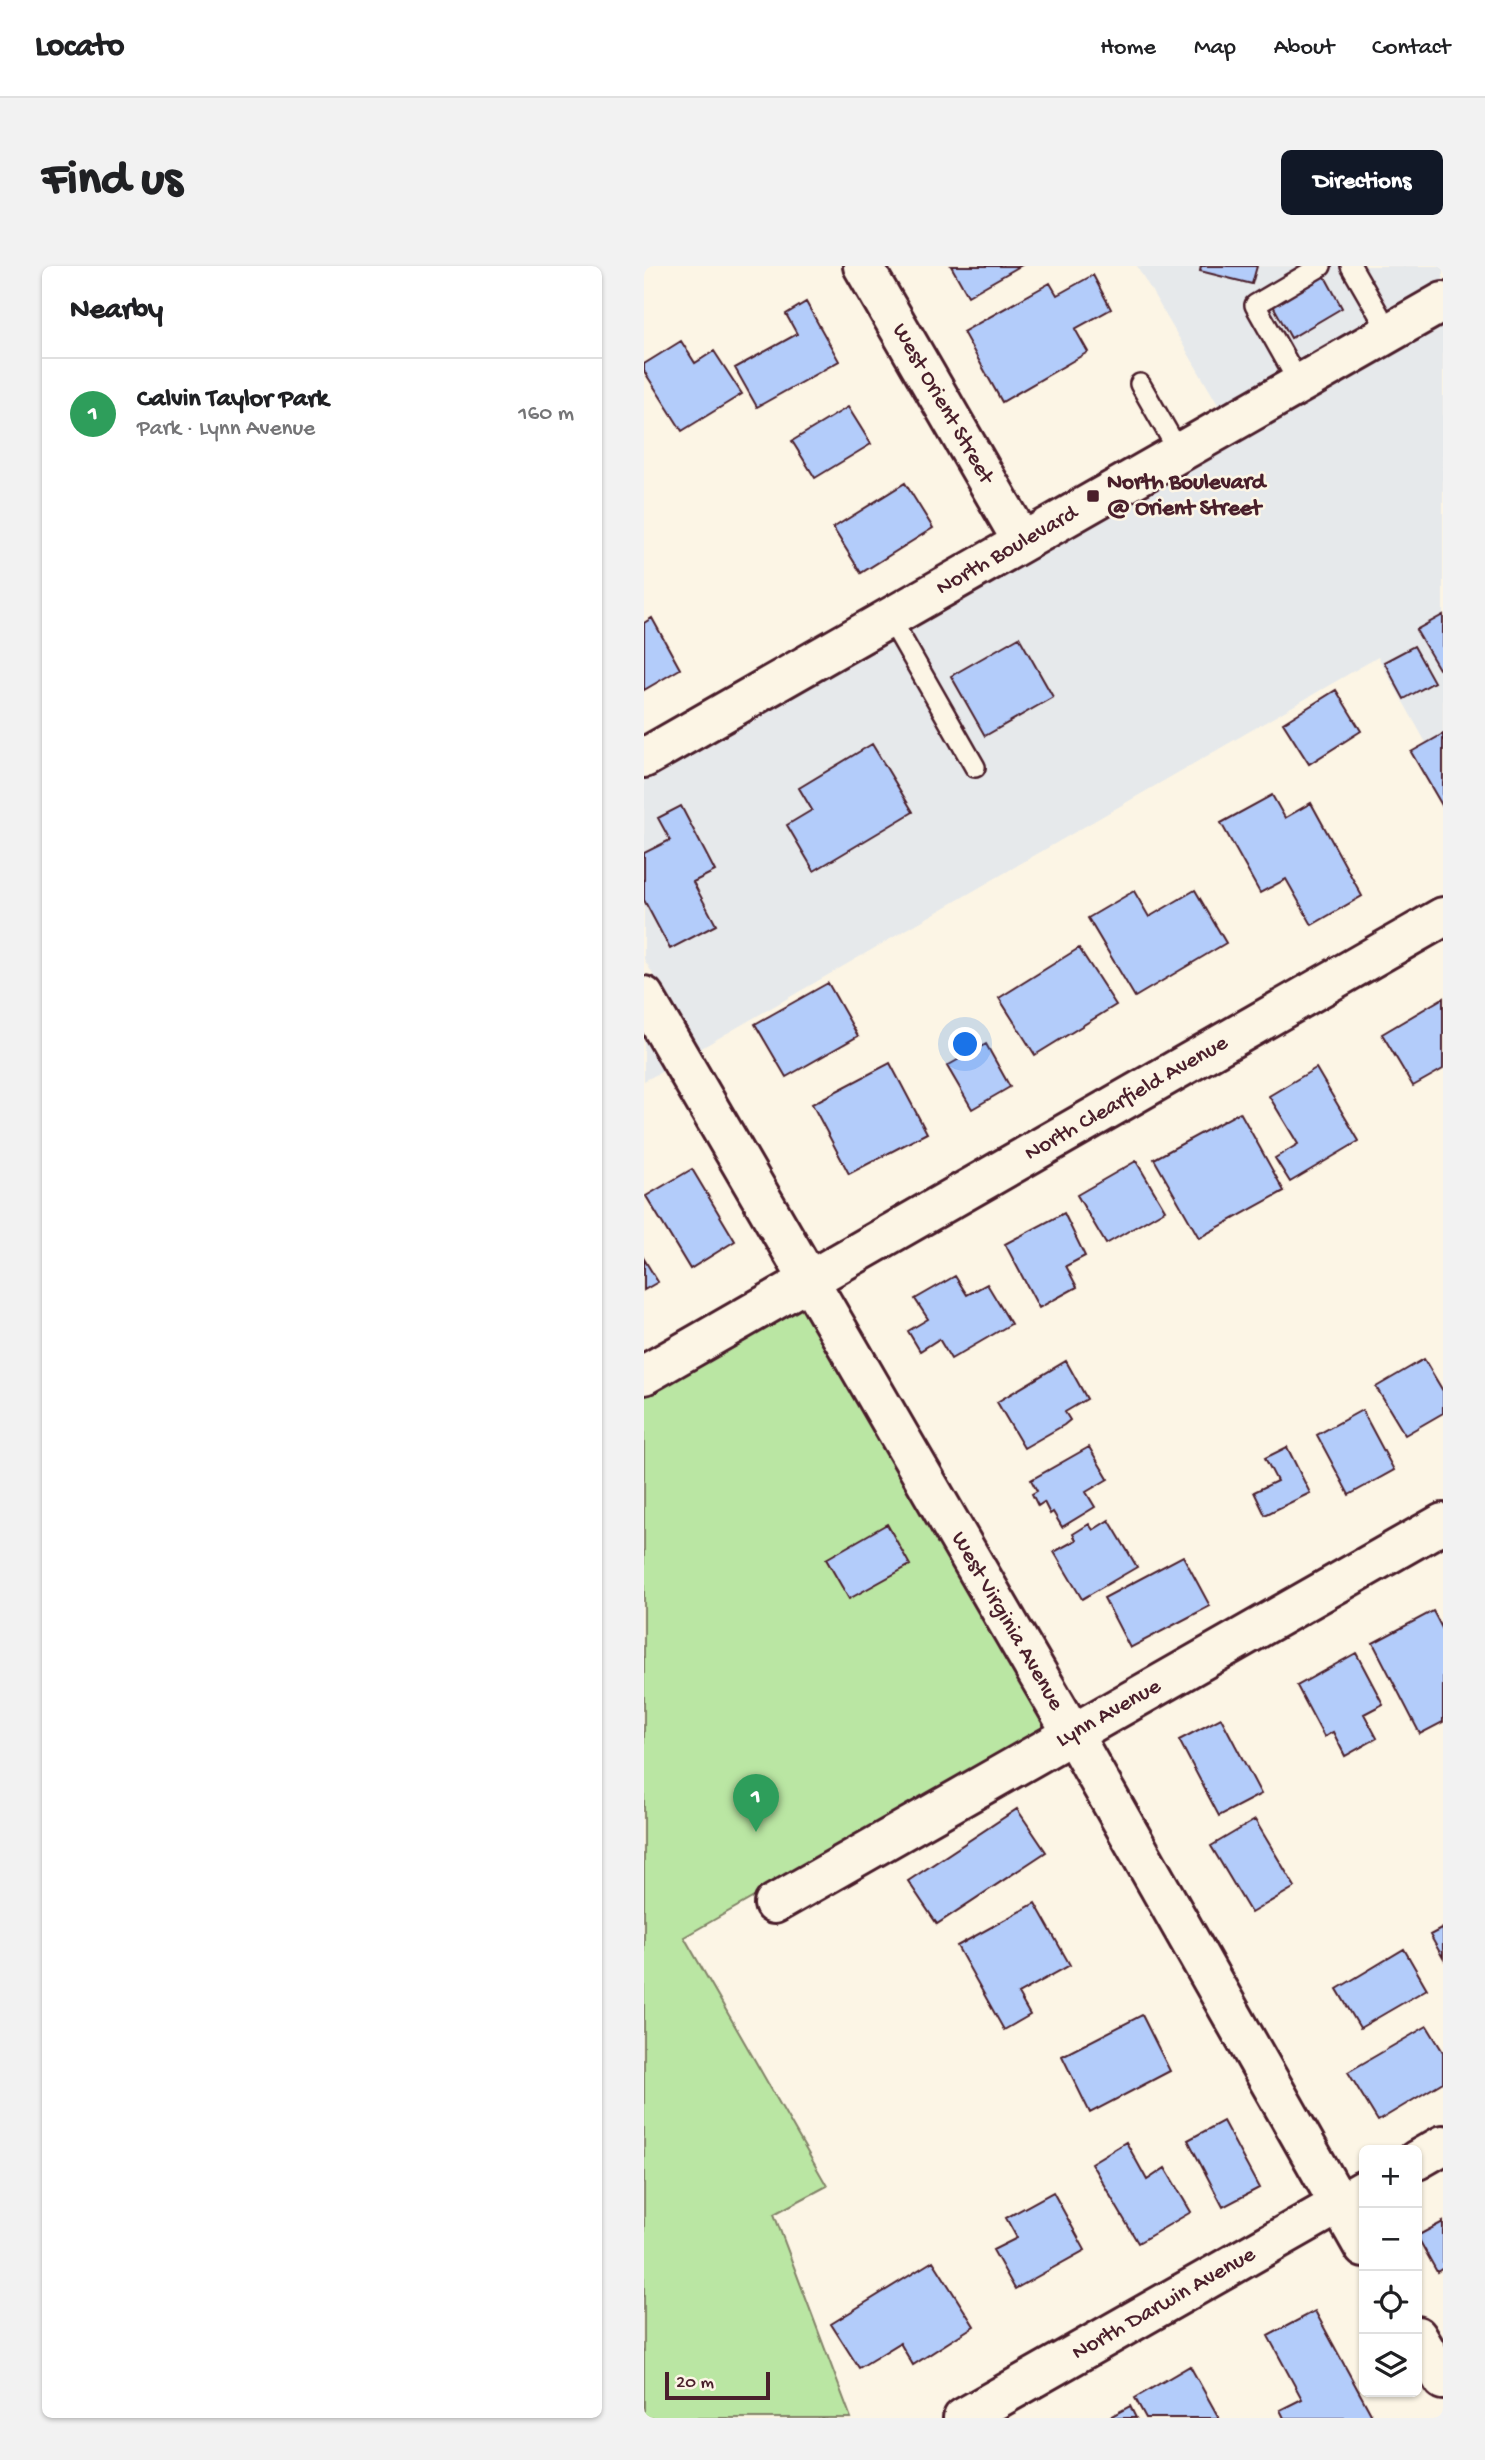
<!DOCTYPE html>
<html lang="en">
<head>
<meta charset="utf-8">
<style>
	body { margin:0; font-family:"Gochi Hand",sans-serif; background:#f2f2f2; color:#202124 }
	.controls { position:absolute; right:21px; bottom:21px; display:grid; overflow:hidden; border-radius:10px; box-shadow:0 2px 5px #0004 }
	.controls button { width:63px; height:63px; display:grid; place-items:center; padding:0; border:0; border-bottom:2px solid #e0e0e0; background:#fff; color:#202124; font:35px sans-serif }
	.scale { position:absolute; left:21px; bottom:18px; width:105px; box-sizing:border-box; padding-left:7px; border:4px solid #4a1f2b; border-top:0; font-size:19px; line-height:24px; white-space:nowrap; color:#4a1f2b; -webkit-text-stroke:5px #fcf5e5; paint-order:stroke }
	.you { position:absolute; left:322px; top:779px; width:24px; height:24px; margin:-18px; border:5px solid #fff; border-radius:50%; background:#1a73e8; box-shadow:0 0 0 10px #1a73e833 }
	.badge { display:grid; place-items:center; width:46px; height:46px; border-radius:50%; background:#111827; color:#fff; font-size:23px; font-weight:700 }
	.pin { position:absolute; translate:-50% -58px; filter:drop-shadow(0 2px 4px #0008) }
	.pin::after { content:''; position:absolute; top:37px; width:24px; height:21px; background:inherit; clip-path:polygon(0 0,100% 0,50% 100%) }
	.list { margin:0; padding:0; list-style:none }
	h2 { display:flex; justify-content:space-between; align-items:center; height:91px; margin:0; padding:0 28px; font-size:30px }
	h2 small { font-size:23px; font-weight:400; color:#757577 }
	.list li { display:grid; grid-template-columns:46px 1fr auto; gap:21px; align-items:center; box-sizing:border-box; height:112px; padding:0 28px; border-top:2px solid #e0e0e0 }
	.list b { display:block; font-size:26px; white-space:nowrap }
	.list p { margin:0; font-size:23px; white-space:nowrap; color:#757577 }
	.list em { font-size:23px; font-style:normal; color:#757577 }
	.icon { flex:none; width:38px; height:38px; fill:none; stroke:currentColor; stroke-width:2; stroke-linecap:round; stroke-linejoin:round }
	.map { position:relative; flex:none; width:799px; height:2152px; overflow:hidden; border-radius:10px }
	header { display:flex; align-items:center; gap:42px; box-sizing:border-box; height:98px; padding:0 35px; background:#fff; border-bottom:2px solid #e0e0e0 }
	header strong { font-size:33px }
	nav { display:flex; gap:38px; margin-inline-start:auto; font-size:24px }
	.intro { display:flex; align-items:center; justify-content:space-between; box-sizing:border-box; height:168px; padding:0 42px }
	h1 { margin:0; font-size:49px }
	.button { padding:18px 32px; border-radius:10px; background:#111827; color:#fff; font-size:24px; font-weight:700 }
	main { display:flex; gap:42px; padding:0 42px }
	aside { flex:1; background:#fff; border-radius:10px; box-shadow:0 2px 5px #0004 }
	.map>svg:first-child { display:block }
	.built { fill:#e6e9eb }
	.green { fill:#bae6a3; stroke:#828267; stroke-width:2 }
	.building { fill:#b3ccfa; stroke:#4a1f2b; stroke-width:2 }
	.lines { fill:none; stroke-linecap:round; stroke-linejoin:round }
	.service-casing { stroke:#4a1f2b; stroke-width:24 }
	.minor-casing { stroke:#4a1f2b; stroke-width:44 }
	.tertiary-casing { stroke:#4a1f2b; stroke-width:44 }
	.service { stroke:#fcf5e5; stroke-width:19 }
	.minor { stroke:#fcf5e5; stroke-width:38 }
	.tertiary { stroke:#fcf5e5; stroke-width:38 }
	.poi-dot { fill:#4a1f2b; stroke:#fcf5e5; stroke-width:2.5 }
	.labels { text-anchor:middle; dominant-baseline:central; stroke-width:5; stroke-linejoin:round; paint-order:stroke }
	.street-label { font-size:23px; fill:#4a1f2b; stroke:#fcf5e5 }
	.poi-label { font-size:23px; font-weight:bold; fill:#4a1f2b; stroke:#fcf5e5; text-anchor:start }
</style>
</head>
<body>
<header>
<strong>Locato</strong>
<nav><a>Home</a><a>Map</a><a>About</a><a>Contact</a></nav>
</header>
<div class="intro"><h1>Find us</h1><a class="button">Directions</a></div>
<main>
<aside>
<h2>Nearby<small></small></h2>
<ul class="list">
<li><span class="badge" style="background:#2e9e5b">1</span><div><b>Calvin Taylor Park</b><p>Park · Lynn Avenue</p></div><em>160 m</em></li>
</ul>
</aside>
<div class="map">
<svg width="799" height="2152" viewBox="0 0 799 2152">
	<rect width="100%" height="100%" fill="#fcf5e5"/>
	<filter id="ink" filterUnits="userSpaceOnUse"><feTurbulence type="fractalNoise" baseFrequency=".0143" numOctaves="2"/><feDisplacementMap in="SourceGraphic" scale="14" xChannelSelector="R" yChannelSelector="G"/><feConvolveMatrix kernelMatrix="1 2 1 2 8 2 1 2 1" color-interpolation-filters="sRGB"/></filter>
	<g filter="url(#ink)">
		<!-- built -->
		<path class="built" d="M493,0H799V15L576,142Z
			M799,57V507L734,391L54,784L0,693V512Z
			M0,773L19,805L0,815Z"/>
		<!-- green -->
		<path class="green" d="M158,1039L409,1460L40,1671L183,1920L130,1948L207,2152H0V1122Z"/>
		<!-- building -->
		<path class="building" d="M307,0H376L324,30Z
			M557,0H613L608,18L556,5Z
			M679,7L698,42L647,72L627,36Z
			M449,9L467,43L431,63L444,86L358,136L319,66L406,17L413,29Z
			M162,36L195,95L113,141L91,102L153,68L142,48Z
			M37,75L51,97L70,85L98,128L38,165L0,105V98Z
			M204,141L227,178L171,212L148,175Z
			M261,217L289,262L217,307L189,262Z
			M799,349V401L795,403L772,364Z
			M8,352L36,403L0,424V357Z
			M375,371L409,431L341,470L307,410Z
			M770,380L790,416L760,433L740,396Z
			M692,424L717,465L665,498L639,457Z
			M799,468V541L767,486Z
			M228,478L269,546L170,605L143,559L168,544L155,522Z
			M628,529L641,552L667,537L718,630L668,659L642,613L616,627L577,557Z
			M37,540L71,605L49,616L72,659L26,683L0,634V587L26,574L14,552Z
			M551,624L582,677L491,731L444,652L490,625L505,651Z
			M435,682L472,739L391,789L355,732Z
			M184,717L214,770L142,811L111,758Z
			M799,732V803L769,820L738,768Z
			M342,778L366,821L328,843L303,800Z
			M246,797L283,867L205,908L168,838Z
			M672,802L715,875L646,916L631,892L654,878L625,830Z
			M596,846L640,925L555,972L510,893Z
			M492,895L521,944L462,978L433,929Z
			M48,903L91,975L46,1003L2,930Z
			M420,947L441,990L422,1000L433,1021L395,1042L361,978Z
			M0,993L14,1016L0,1024Z
			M311,1010L323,1029L343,1018L367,1058L307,1093L295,1073L276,1085L264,1065L284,1053L271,1033Z
			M780,1093L799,1125V1147L761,1169L732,1121Z
			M422,1095L443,1133L421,1146L426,1154L420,1159L380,1182L353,1136Z
			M718,1144L750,1204L705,1229L673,1169Z
			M445,1181L464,1213L442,1226L451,1241L418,1261L409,1246L406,1248L400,1236L394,1240L388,1228L393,1225L387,1214Z
			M643,1181L666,1227L621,1249L610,1226L633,1215L621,1192Z
			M465,1254L493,1301L438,1333L410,1286L432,1274L429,1268L445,1258L449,1264Z
			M243,1258L266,1299L205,1333L182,1293Z
			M539,1290L566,1340L486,1382L460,1332Z
			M789,1345L799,1364V1456L776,1468L729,1377Z
			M712,1387L739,1438L720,1448L733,1472L701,1490L689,1466L680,1471L653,1420Z
			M577,1452L617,1528L575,1550L535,1474Z
			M373,1543L402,1586L293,1658L264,1615Z
			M611,1554L651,1621L607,1647L567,1580Z
			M391,1637L426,1699L374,1728L386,1749L360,1764L313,1680Z
			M799,1662V1692L786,1669Z
			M760,1683L783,1723L716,1762L693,1723Z
			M498,1749L526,1805L446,1847L418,1790Z
			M783,1760L799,1786V1816L734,1855L704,1806Z
			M579,1855L615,1922L579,1941L544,1874Z
			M482,1876L503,1914L521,1902L547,1946L494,1977L447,1897Z
			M409,1926L441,1984L371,2023L349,1984L373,1972L362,1952Z
			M799,1956V2002L793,2006L773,1970Z
			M289,1995L330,2060L269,2099L256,2077L215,2102L187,2058Z
			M671,2045L728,2150L725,2152H640L636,2144L658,2133L624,2070Z
			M546,2100L575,2152H502L491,2132Z
			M486,2140L492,2152H464Z"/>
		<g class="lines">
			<!-- service casing -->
			<g class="service-casing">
				<path id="service" d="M707,0L745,66
					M655,117L611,39L677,0
					M496,118L535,186
					M246,352L331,501"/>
			</g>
			<!-- minor casing -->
			<g class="minor-casing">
				<g id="minor">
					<path id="s1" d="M219,0L378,275"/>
					<path id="s2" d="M0,730L428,1467L720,1982"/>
					<path id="s3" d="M0,1109L799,651"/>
					<path id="s4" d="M130,1638L799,1257"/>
					<path d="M773,1894L799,1879"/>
					<path d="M773,2070L799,2114"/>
					<path id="s5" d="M319,2152L720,1924"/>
				</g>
			</g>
			<!-- tertiary casing -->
			<g class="tertiary-casing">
				<g id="tertiary">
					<path id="s6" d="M0,492L799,36"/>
				</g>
			</g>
			<!-- service -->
			<use href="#service" class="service"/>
			<!-- minor -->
			<use href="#minor" class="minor"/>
			<!-- tertiary -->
			<use href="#tertiary" class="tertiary"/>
		</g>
	</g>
	<!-- markers -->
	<rect class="poi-dot" x="442" y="223" width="14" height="14" rx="3.5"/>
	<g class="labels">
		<!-- street labels -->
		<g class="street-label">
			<text stroke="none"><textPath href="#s1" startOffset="159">West Orient Street</textPath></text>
			<text stroke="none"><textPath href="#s6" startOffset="418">North Boulevard</textPath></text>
			<text stroke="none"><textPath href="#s3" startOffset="556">North Clearfield Avenue</textPath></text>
			<text stroke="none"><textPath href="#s2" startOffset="723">West Virginia Avenue</textPath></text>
			<text stroke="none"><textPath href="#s4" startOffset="385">Lynn Avenue</textPath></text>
			<text stroke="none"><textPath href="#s5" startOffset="231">North Darwin Avenue</textPath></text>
		</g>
		<!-- poi labels -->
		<g class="poi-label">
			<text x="463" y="217">North Boulevard<tspan x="463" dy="26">@ Orient Street</tspan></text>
		</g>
	</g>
</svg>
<div class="controls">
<button>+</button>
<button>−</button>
<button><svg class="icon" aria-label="locate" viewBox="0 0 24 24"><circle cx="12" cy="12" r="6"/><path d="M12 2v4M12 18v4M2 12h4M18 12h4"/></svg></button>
<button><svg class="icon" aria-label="layers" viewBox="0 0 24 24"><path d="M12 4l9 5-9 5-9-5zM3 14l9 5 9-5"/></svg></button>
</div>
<div class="scale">20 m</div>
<div class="you"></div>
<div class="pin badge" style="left:112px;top:1566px;background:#2e9e5b">1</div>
</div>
</main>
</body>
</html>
